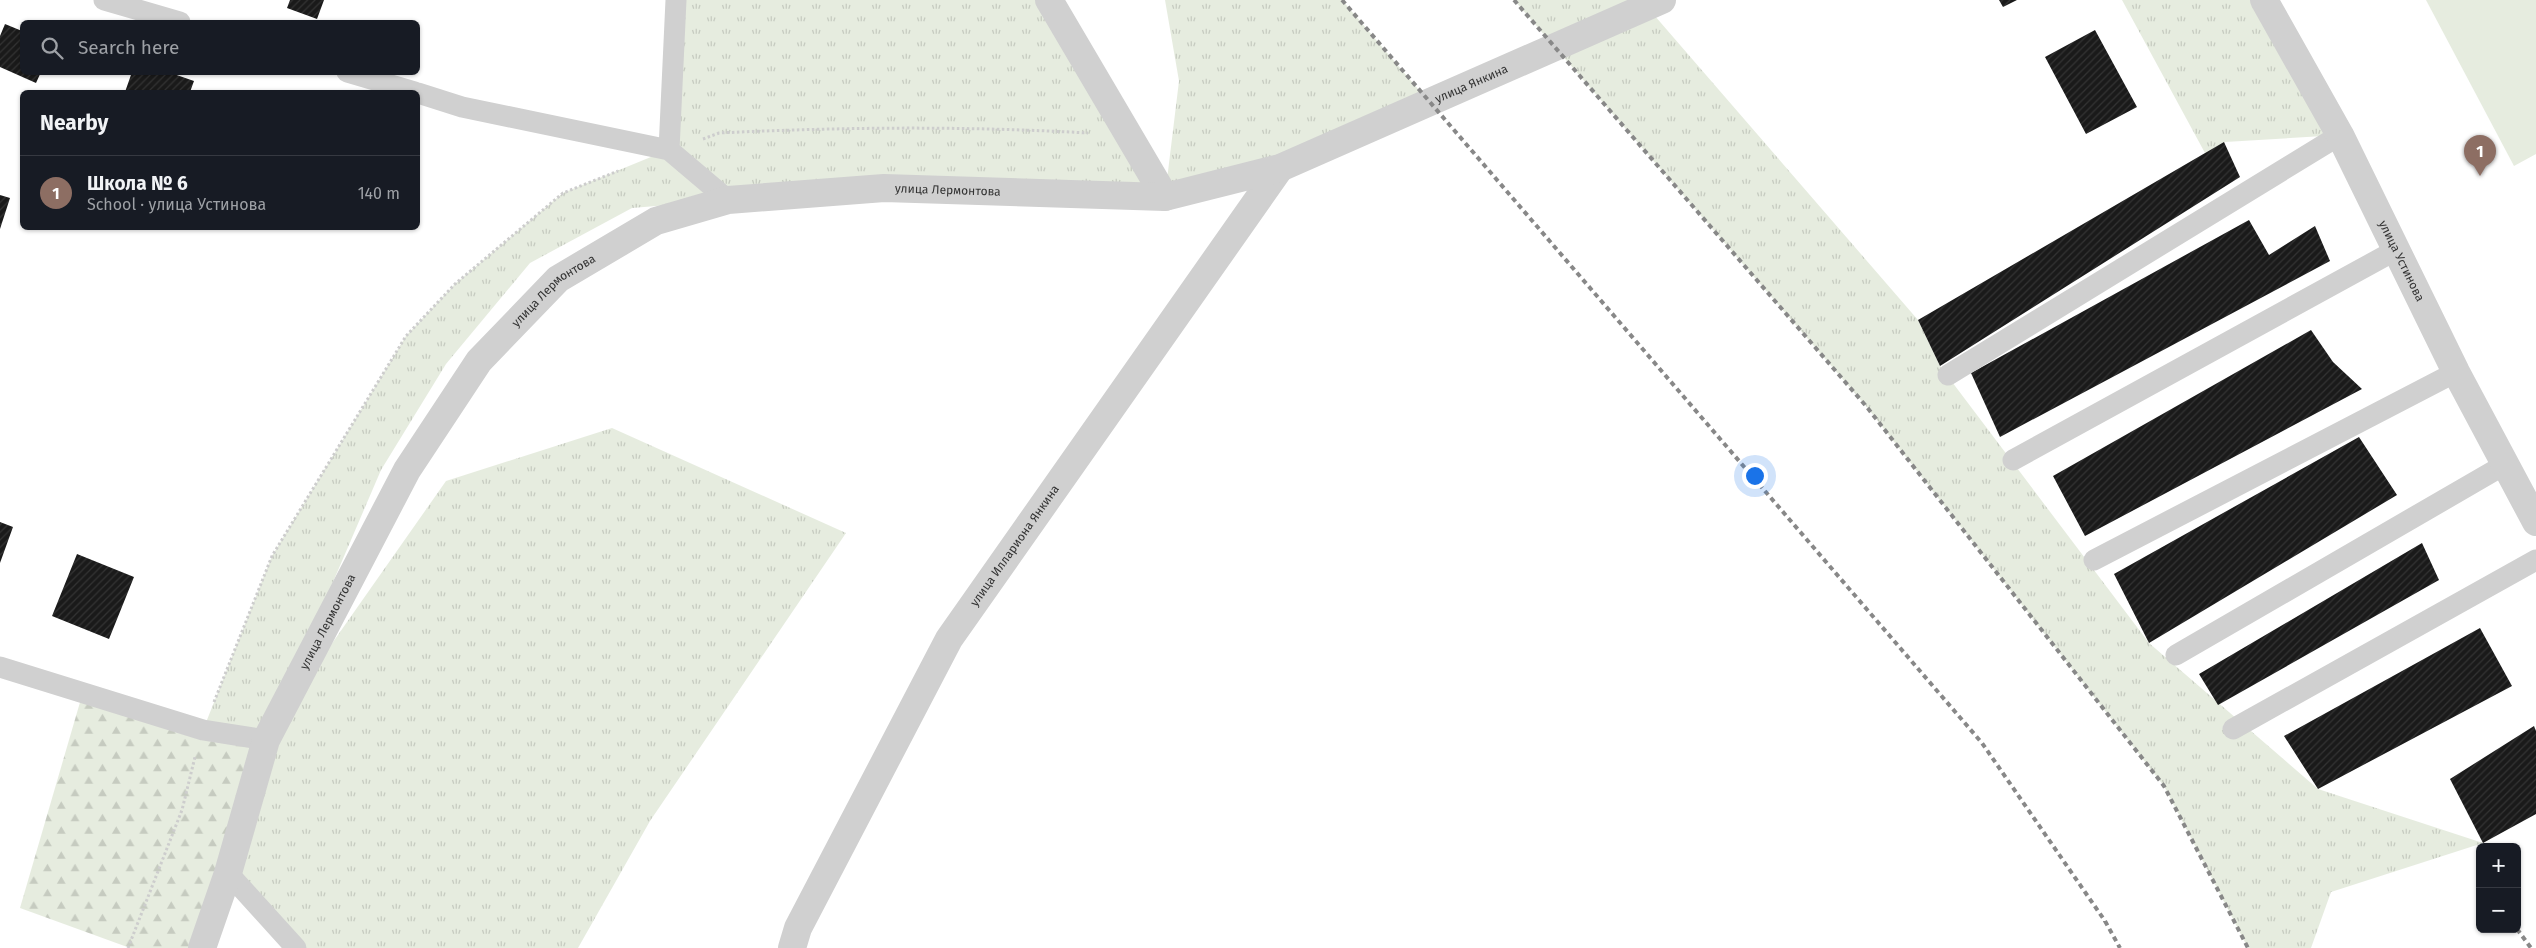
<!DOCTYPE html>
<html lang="en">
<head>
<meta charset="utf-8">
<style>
	body { margin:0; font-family:"Fira Sans",sans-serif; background:#242831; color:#f1f3f6 }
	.controls { position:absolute; right:15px; bottom:15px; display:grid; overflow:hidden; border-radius:8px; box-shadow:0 1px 4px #0004 }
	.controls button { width:45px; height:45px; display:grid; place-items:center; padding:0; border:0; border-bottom:1px solid #363941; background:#171b24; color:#f1f3f6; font:25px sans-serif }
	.you { position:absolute; left:1754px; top:475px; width:18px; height:18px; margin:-12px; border:4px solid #fff; border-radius:50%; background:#1a73e8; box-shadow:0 0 0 8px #1a73e833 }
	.badge { display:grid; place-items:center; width:32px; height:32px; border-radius:50%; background:#e63946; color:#fff; font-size:16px; font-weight:700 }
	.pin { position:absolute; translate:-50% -41px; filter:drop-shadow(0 1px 2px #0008) }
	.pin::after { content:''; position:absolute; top:26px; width:18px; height:15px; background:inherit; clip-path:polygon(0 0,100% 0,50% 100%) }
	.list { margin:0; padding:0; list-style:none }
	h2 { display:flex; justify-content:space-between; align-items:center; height:65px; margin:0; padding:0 20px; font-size:21px }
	h2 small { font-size:16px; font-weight:400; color:#9ea1a6 }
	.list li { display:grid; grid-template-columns:32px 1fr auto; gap:15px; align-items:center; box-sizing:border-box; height:75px; padding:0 20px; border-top:1px solid #363941 }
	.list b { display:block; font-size:19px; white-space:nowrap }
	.list p { margin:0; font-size:16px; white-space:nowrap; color:#9ea1a6 }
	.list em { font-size:16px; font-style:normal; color:#9ea1a6 }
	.icon { flex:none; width:28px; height:28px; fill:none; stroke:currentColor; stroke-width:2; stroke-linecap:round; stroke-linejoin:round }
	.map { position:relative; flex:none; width:2536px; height:948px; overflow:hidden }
	.search { position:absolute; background:#171b24; box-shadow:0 1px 4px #0004; left:20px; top:20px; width:400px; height:55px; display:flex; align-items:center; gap:12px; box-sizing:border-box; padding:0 18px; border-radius:8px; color:#9ea1a6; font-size:19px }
	.panel { position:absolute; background:#171b24; box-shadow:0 1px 4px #0004; left:20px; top:90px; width:400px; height:140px; border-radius:8px }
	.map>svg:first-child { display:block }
	.grass { fill:url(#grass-tufts) }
	.forest { fill:url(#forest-firs) }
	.green { fill:#e6ecdf }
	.building { fill:url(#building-hatch) }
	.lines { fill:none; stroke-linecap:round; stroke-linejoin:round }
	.path { stroke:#cdcdcd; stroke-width:3; stroke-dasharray:2.5 2.5; stroke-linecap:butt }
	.service { stroke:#d0d0d0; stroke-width:21 }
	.minor { stroke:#d0d0d0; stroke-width:28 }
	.tertiary { stroke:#d0d0d0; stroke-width:28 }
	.rail { stroke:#888; stroke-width:4; stroke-dasharray:5 4; stroke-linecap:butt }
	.labels { text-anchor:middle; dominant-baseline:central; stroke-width:5; stroke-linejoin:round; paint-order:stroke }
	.street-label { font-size:12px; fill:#333; stroke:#fff }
</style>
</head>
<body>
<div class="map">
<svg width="2536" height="948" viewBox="0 0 2536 948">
	<defs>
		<pattern id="grass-tufts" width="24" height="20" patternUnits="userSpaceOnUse" patternTransform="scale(1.25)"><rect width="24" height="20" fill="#e6ecdf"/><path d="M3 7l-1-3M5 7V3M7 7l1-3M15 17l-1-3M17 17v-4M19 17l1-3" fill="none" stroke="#c6cbc0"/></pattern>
		<pattern id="forest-firs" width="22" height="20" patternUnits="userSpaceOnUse" patternTransform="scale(1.25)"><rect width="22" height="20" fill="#e6ecdf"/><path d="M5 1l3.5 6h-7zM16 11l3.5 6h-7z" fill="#c6cbc0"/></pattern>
		<pattern id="building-hatch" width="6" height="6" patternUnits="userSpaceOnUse" patternTransform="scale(1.25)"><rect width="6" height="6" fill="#1a1a1a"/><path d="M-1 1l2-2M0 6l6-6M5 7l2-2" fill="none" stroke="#333"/></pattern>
	</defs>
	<rect width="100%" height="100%" fill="#fff"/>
	<!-- grass -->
	<path class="grass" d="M676,0H1049L1165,196L1179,81L1165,0H1342L1430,103L1165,197L728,200L632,208L530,263L446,364L381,470L267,736L446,481L612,428L846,533L650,821L578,948H296L228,873L203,730L272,556L406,336L455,284L563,193L668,150Z
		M1514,0H1662L1648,8L1918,320L1940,366L2149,643L2318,789L2483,843L2331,892L2311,948H2248L2164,786L1866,406Z
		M2122,0H2264L2340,135L2225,142L2205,153Z"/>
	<!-- forest -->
	<path class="forest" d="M83,692L266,740L202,948H130L20,908Z"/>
	<!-- green -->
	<path class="green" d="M2426,0H2536V154L2514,166Z"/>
	<!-- building -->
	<path class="building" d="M290,0H324L317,19L287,8Z
		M1999,0H2017L2003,7Z
		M5,24L22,31V72H41L36,83L0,67V36Z
		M2095,30L2137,107L2086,134L2045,57Z
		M132,72H168L194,81L190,92H125Z
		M2224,142L2240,177L1940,366L1918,320Z
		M0,195L10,198L0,229Z
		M2249,220L2269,255L2315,226L2330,261L2000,437L1971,373Z
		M2311,330L2333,362L2362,389L2085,536L2053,476Z
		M2359,437L2397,495L2149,643L2114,574Z
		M0,522L13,527L0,563Z
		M2422,543L2439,580L2218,705L2199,674Z
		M77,554L134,577L109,639L52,616Z
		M2480,628L2512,686L2318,789L2284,736Z
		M2534,726L2536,731V814L2483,843L2450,779Z"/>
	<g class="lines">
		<!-- path -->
		<path class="path" d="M703,139L719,133C842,127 965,126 1088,133
			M214,702L272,556L406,336L455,284L563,193L618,171
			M128,948L182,810L195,757"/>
		<!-- service -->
		<path class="service" d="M104,0L180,22
			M347,72L415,92
			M418,93L462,107L669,150L728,200
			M669,150L676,0
			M1948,375L2340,135
			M2013,460L2396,250
			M2094,560L2456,372
			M2176,655L2504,465
			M0,667L203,730L266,740
			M2233,729L2536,560
			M228,873L296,948"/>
		<!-- minor -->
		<g class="minor">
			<path d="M1049,0L1165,197"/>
			<path id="s1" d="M792,948L798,928L949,639L1280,168"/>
		</g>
		<!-- tertiary -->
		<g class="tertiary">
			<path id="s2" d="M2264,0L2340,135L2456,372L2536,522"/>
			<path id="s3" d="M202,948L228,873L266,740L407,470L479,361L558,279L656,221L728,200L884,188L1165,197L1280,168L1662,0"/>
		</g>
		<!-- rail -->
		<path class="rail" d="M1342,0L1982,743L2105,921L2120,948
			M1514,0L1866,406L2164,786L2248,948
			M2517,929L2531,948"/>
	</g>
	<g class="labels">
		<!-- street labels -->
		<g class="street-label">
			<text stroke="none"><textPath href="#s3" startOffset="1721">улица Янкина</textPath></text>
			<text stroke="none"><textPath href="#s3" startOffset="1176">улица Лермонтова</textPath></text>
			<text stroke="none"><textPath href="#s2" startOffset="295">улица Устинова</textPath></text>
			<text stroke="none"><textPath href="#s3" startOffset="756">улица Лермонтова</textPath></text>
			<text stroke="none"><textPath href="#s1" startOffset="461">улица Иллариона Янкина</textPath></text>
			<text stroke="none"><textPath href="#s3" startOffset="351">улица Лермонтова</textPath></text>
		</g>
	</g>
</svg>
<div class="controls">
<button>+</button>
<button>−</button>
</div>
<div class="you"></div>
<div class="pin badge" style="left:2480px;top:176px;background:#8d6e63">1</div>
<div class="search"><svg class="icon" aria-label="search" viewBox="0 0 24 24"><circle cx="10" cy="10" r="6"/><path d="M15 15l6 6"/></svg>Search here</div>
<section class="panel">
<h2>Nearby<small></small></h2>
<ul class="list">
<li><span class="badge" style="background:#8d6e63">1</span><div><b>Школа № 6</b><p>School · улица Устинова</p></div><em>140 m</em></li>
</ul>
</section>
</div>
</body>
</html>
